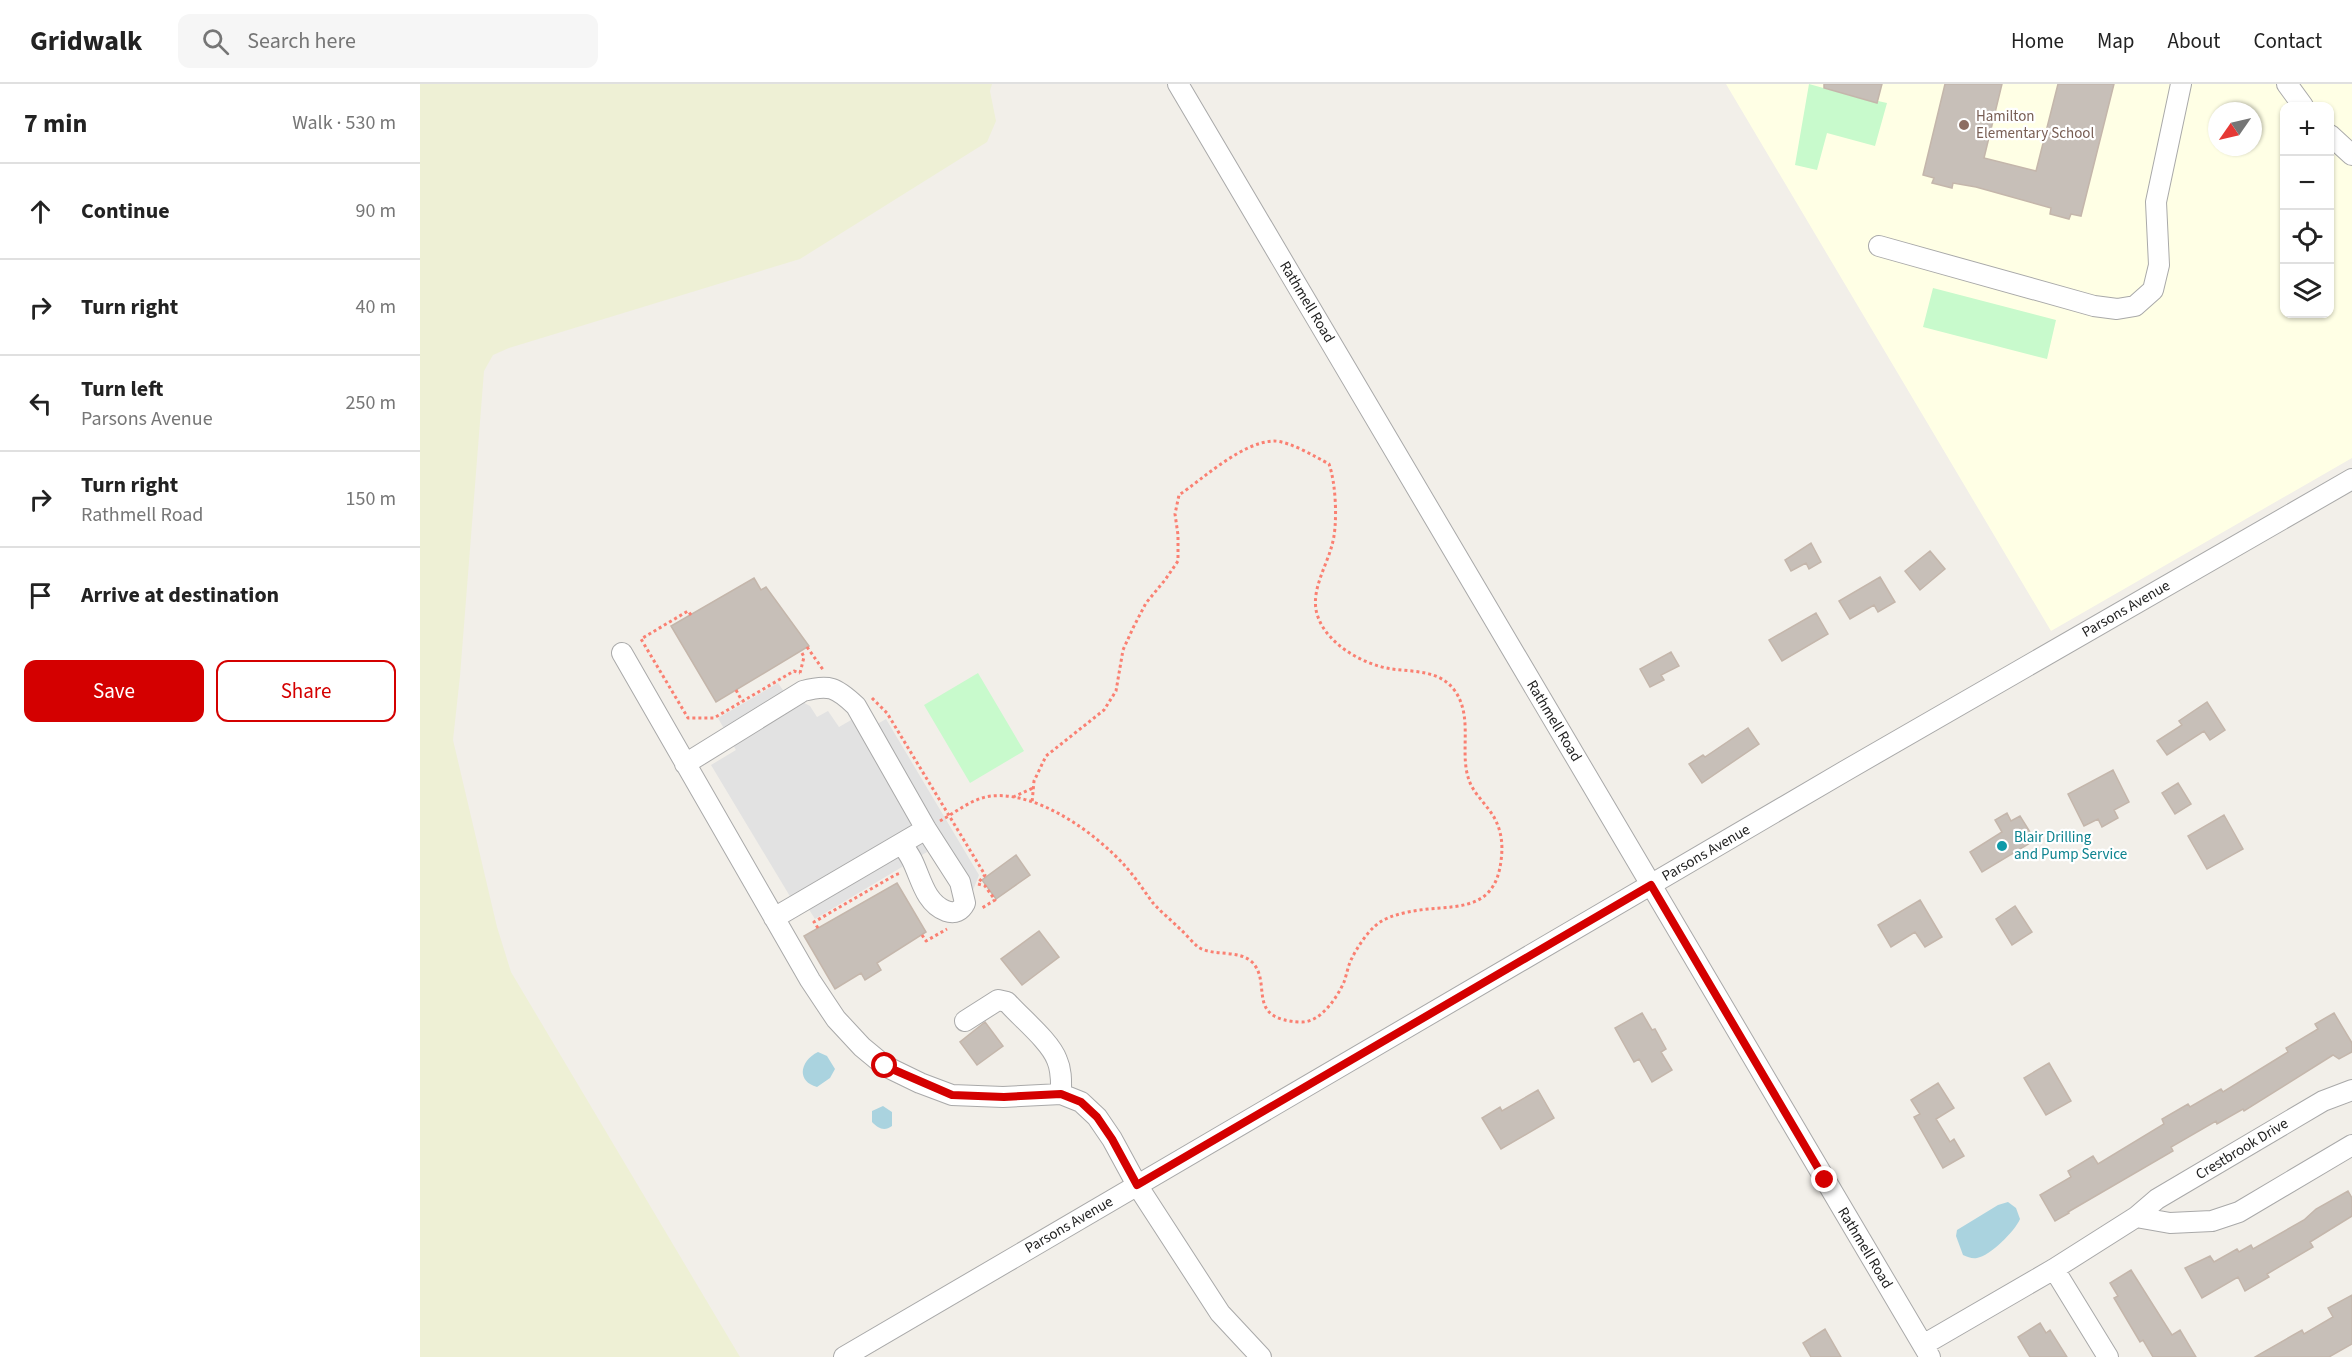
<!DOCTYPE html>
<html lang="en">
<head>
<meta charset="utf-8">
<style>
	body { margin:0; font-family:"Source Sans 3",sans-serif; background:#f6f6f6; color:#222 }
	.controls { position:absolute; right:18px; top:18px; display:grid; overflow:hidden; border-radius:12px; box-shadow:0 2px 4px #0004 }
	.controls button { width:54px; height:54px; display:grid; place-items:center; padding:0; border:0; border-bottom:2px solid #e0e0e0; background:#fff; color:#222; font:30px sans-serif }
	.compass { position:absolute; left:1788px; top:18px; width:54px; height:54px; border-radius:50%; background:#fff; box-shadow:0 2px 4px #0004; rotate:236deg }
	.stop { position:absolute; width:18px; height:18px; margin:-14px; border:4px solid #d40000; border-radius:50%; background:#fff }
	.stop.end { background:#d40000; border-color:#fff; box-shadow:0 2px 6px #0008 }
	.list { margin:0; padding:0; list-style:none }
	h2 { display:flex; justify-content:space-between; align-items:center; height:78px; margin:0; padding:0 24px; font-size:26px }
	h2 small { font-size:20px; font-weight:400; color:#767676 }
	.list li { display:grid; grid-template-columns:39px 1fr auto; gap:18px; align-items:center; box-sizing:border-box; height:96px; padding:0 24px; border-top:2px solid #e0e0e0 }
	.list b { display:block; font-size:22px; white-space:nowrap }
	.list p { margin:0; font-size:20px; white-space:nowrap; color:#767676 }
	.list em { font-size:20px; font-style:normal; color:#767676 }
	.actions { display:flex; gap:12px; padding:18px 24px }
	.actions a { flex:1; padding:14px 0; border:2px solid #d40000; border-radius:12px; text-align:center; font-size:21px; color:#d40000 }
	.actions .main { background:#d40000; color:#fff }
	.icon { flex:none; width:33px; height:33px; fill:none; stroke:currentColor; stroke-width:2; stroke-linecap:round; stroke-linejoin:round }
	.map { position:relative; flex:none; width:1932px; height:1273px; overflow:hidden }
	header { display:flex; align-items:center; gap:36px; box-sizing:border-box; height:84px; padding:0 30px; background:#fff; border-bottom:2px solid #e0e0e0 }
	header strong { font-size:28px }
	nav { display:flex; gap:33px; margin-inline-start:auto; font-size:21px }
	.search { width:420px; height:54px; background:#f6f6f6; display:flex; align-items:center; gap:15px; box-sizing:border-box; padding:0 21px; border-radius:12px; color:#767676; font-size:22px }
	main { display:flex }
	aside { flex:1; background:#fff }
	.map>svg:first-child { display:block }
	.education { fill:#ffffe5; fill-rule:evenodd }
	.farmland { fill:#eef0d5 }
	.park { fill:#c8facc }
	.parking { fill:#e2e2e2 }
	.water { fill:#aad3df }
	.building { fill:#c7bfb8; stroke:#c4b6ab; stroke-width:1.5 }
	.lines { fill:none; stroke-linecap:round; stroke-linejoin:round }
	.minor-casing { stroke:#a9a9a9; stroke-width:22 }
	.path { stroke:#fa8072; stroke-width:3; stroke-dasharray:3 3; stroke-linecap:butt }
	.minor { stroke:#fff; stroke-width:20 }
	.route { stroke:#d40000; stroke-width:8 }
	.education-dot { fill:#8d6e63; stroke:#fff; stroke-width:2 }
	.culture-dot { fill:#0f9aa8; stroke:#fff; stroke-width:2 }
	.labels { text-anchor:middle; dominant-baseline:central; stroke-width:4.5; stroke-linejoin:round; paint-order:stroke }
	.education-label { font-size:15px; fill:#785e54; stroke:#fff; text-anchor:start }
	.street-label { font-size:15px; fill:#222; stroke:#fff }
	.culture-label { font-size:15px; fill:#0d838f; stroke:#fff; text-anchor:start }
</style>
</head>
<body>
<header>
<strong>Gridwalk</strong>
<div class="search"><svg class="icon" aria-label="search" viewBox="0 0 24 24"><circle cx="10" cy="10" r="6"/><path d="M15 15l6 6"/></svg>Search here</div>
<nav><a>Home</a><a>Map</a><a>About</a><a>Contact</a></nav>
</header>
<main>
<aside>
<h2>7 min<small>Walk · 530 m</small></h2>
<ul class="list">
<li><svg class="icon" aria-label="ahead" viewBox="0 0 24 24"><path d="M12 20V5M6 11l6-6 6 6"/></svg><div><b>Continue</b></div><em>90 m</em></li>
<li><svg class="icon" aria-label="right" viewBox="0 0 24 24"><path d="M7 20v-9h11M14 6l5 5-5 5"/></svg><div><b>Turn right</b></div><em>40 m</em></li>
<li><svg class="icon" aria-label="left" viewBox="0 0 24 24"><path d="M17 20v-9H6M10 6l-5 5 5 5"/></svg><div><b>Turn left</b><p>Parsons Avenue</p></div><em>250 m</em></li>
<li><svg class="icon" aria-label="right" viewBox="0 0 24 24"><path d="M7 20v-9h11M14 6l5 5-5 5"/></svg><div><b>Turn right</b><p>Rathmell Road</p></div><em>150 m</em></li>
<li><svg class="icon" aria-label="arrive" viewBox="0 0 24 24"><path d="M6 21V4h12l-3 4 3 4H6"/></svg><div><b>Arrive at destination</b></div></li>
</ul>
<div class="actions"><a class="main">Save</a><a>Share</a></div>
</aside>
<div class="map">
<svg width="1932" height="1273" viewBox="0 0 1932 1273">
	<rect width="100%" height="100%" fill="#f2efe9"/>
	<!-- education -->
	<path class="education" d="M1306,0H1932V374L1631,547ZM1864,22H1910V230H1864ZM1797,27H1833V63H1797Z"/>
	<!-- farmland -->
	<path class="farmland" d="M0,0H572L570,7L576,37L567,58L380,175L89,264L73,271L64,287L40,592L33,656L77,843L91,888L320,1273H0Z"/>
	<!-- park -->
	<path class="park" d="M1389,0L1457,19L1458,17L1467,19L1455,62L1407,49L1397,86L1375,81Z
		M1513,204L1636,236L1627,275L1503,243Z
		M558,589L604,667L550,699L504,621Z"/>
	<!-- parking -->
	<path class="parking" d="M358,599L365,609L390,622L397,633L408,627L419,643L445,628L454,642L466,635L559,791L552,809L506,761L507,768L395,835L388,824L380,829L291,681L316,666L298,634Z"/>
	<!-- water -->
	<path class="water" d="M398,968L407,972L415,985L410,994L397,1003C375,997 381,976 398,968Z
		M463,1022L472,1028V1042C464,1048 458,1044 452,1038V1027Z
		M1588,1118L1596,1124L1600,1135C1595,1147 1570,1172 1557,1174C1552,1175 1548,1173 1543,1171L1536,1152L1537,1146L1578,1121Z"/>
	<!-- building -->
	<path class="building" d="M1404,0H1462L1457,19L1404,4Z
		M1525,0H1582L1564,74L1616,87L1638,0H1694L1661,132L1651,130L1649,135L1630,130L1631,124L1556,103L1533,99L1532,104L1512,99L1514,94L1503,91Z
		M1391,459L1401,478L1389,485L1386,479L1371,487L1365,476Z
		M1510,467L1525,485L1500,506L1485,487Z
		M1460,493L1475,518L1458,528L1454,521L1430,535L1419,517Z
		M334,494L341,506L346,503L389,562L296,618L251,542Z
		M1396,529L1408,550L1362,577L1349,556Z
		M1251,568L1259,582L1241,591L1244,596L1230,603L1220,585Z
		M1787,618L1805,646L1790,656L1784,647L1747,671L1737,657L1762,641L1759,637Z
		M1328,644L1339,660L1282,699L1269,680L1283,671L1285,673Z
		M1693,686L1709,718L1694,726L1698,734L1682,743L1678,735L1664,742L1648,710Z
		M1758,699L1771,720L1755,730L1742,709Z
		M1587,729L1591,737L1600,732L1615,756L1562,788L1550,768L1582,748L1575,736Z
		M1804,731L1823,765L1787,785L1768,752Z
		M596,771L610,791L576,815L562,796Z
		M477,799L506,848L457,879L461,886L445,896L441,889L415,905L384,852Z
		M1500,816L1522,853L1505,863L1495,848L1471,863L1458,841Z
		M1595,822L1612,848L1592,861L1576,835Z
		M619,847L639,873L602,901L581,875Z
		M1222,929L1232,946L1235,945L1246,965L1241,968L1252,986L1232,998L1219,975L1214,978L1195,944Z
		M1914,929L1932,959V968L1919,975L1913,971L1824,1027L1823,1025L1797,1040L1796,1037L1751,1063L1753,1067L1648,1128L1649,1129L1635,1137L1620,1111L1651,1093L1648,1087L1673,1072L1678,1080L1744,1040L1742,1035L1768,1020L1770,1023L1801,1005L1803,1008L1868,968L1866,964L1898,945L1895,940Z
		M565,938L583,962L557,981L540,958Z
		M1629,979L1651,1017L1626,1031L1604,994Z
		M1518,999L1534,1024L1516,1035L1530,1058L1534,1055L1544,1072L1523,1084L1494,1033L1500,1030L1491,1016Z
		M1118,1006L1134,1034L1081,1065L1062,1034L1080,1023L1082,1027Z
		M1928,1107L1932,1114V1132L1890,1158L1893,1163L1847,1190L1849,1193L1825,1207L1818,1193L1782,1214L1765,1184L1790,1172L1794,1178L1817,1165L1819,1168L1831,1161L1833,1165L1884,1136L1896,1125Z
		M1711,1186L1752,1251L1760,1246L1776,1273H1733L1723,1256L1720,1258L1694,1214L1698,1212L1690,1199Z
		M1932,1211V1260L1909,1273H1835L1882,1246L1884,1250L1913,1233L1908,1224Z
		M1620,1239L1626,1249L1630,1246L1647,1273H1610L1598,1253Z
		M1405,1245L1421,1273H1391L1383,1259Z"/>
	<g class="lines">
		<!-- minor casing -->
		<g class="minor-casing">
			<path id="minor" d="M758,0L1510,1273
				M1867,0L1883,22
				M1910,51L1932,71
				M1459,162L1674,222L1697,225L1715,222L1733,206L1739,181L1736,118L1761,0
				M202,569L390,896L416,935L442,963L465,982L500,999L532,1011L583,1013L641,1010L661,1018L677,1033L692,1055L717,1101L800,1229L841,1273
				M265,680L383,607C409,600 416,603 436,622L506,745L540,798L545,819C541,827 535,830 526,827C505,819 501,794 492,776C489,770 485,765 482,759
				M354,834L506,745
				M545,937L578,916L587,918C601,934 630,957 637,976C642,987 641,999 641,1010
				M1716,1133L1750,1139L1792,1137L1819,1128L1932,1061
				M1634,1185L1688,1273
				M1503,1261L1634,1185L1716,1133L1737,1115L1903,1017L1932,1006
				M424,1273L1425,687L1932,395"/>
		</g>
		<!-- path -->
		<path class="path" d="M271,531L268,527L221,555L268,634H294L374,587L380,589
			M387,563L404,587
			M380,589L384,573L381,567
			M316,606L322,617
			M452,614L467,629L565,791L558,799
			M593,713L613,704
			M520,737C536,728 553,714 571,712C618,707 677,750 706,783C716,794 724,807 733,819C741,828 751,836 760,845C766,850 772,858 778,863C794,873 818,865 832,878C853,899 824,936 881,938C900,939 917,914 924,898C927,890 928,881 932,874C937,864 946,850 954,843C963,834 975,831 988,828C1029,819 1074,833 1081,777C1083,762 1082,749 1075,735C1067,720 1052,709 1048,693C1040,666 1053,633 1035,607C1020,586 995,588 972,585C944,581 908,561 898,533C889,509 906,484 912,461C918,441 916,399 909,380C896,373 869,357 854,357C822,358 784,394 759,411L755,430L758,451V477L745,496L726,519L713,544L703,566L696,607L684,626L626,672L614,697L612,719
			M558,800L565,802L575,816L562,824
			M398,844L394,838L475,791L481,789
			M502,851L506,857L527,845"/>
		<!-- minor -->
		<use href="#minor" class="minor"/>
	</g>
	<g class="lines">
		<!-- route -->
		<path class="route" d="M465,982L532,1011L584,1013L641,1010L661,1018L677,1033L692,1055L717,1101L1231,801L1405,1096"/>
	</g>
	<!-- markers -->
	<circle class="education-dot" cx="1544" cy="41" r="6"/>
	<circle class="culture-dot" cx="1582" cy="762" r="6"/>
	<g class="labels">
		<!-- education labels -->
		<g class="education-label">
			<text x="1556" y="32">Hamilton<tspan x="1556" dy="17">Elementary School</tspan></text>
		</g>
		<!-- street labels -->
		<g class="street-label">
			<text transform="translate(887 218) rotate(59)">Rathmell Road</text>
			<text transform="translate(1706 525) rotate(-30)">Parsons Avenue</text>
			<text transform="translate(1134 637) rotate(59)">Rathmell Road</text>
			<text transform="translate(1286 769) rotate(-30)">Parsons Avenue</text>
			<text transform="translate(1822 1065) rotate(-31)">Crestbrook Drive</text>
			<text transform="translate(649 1141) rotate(-30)">Parsons Avenue</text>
			<text transform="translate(1445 1164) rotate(59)">Rathmell Road</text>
		</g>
		<!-- culture labels -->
		<g class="culture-label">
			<text x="1594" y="753">Blair Drilling<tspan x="1594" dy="17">and Pump Service</tspan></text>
		</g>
	</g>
</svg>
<div class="controls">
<button>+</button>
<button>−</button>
<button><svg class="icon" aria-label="locate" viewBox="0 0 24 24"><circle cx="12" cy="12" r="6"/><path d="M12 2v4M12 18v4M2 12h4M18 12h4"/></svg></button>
<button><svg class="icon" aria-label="layers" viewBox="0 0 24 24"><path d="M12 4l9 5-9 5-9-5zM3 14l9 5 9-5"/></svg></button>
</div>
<svg class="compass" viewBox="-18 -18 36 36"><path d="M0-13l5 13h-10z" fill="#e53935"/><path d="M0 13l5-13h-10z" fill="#767676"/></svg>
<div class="stop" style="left:465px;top:982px"></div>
<div class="stop end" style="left:1405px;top:1096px"></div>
</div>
</main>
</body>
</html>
